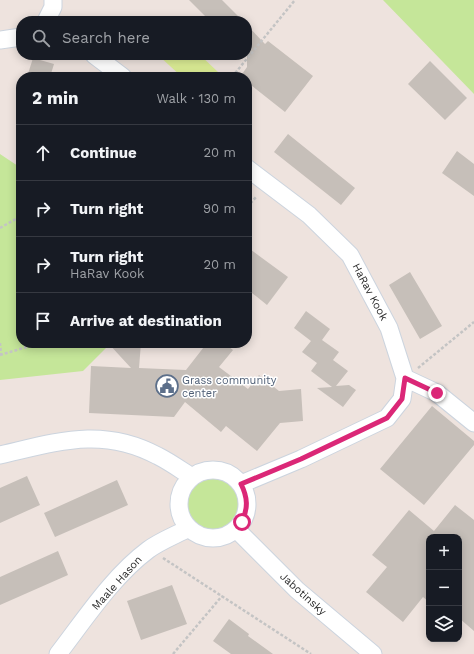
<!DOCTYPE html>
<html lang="en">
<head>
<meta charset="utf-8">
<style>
	body { margin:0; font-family:"Work Sans",sans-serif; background:#242831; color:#f1f3f6 }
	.controls { position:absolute; right:12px; bottom:12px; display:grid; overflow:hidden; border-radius:8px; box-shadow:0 2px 10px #0003 }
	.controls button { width:36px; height:36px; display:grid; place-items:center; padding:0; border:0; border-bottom:1px solid #363941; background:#171b24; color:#f1f3f6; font:20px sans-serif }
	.stop { position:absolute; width:12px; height:12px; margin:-9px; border:3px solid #db2777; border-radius:50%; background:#fff }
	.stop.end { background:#db2777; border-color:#fff; box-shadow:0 1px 4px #0008 }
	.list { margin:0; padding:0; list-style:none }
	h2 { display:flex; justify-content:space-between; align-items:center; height:52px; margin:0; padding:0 16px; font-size:17px }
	h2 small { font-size:13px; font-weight:400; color:#9ea1a6 }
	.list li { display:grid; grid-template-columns:26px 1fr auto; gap:12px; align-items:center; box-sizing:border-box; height:56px; padding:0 16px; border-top:1px solid #363941 }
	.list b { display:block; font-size:15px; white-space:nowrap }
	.list p { margin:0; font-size:13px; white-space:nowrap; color:#9ea1a6 }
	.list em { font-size:13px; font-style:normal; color:#9ea1a6 }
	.icon { flex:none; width:22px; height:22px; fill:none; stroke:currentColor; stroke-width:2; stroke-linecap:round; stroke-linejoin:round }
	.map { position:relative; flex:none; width:474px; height:654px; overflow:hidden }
	.search { position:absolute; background:#171b24; box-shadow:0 2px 10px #0003; left:16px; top:16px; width:236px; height:44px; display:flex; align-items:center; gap:10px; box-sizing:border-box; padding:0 14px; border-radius:16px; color:#9ea1a6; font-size:15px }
	.panel { position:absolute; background:#171b24; box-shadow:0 2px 10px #0003; left:16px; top:72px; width:236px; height:276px; border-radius:16px }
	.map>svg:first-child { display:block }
	.green { fill:#c5e699 }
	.pitch { fill:#dced95 }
	.building { fill:#c6bfb9 }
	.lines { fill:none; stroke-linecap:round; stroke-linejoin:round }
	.minor-casing { stroke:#ccd4de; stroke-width:19 }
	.path { stroke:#c4c4c4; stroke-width:2.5; stroke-dasharray:3 2; stroke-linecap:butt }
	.minor { stroke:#fff; stroke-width:17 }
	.route { stroke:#db2777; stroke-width:5 }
	.labels { text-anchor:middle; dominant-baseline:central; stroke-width:3; stroke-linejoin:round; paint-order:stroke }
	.street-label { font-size:11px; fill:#2c2c2c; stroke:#fff }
	.service-label { font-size:11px; fill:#4e5e75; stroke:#fff; text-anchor:start }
</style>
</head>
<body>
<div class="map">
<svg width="474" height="654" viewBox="0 0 474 654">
	<rect width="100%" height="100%" fill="#eee3de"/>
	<!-- green -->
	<path class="green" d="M383,0H474V94Z
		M0,154L21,168V343H111L83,371L0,380Z
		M184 504a29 29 0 1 1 58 0a29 29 0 1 1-58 0Z"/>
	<!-- pitch -->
	<path class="pitch" d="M158,55H200L218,72L214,77H182Z"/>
	<!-- building -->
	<path class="building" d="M189,0H222L243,21H210Z
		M247,25L265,44L268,41L313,76L285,112L247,82V77H240L247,67Z
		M33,58L54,64L50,77H27Z
		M430,61L467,98L445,120L408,84Z
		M288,134L355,188L341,205L274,152Z
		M457,151L474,164V196L442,173Z
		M247,247L288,277L267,305L247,289Z
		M410,272L442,326L420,339L389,285Z
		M306,311L330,329L322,340L339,352L333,360L348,371L336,386L349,385L356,390L343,407L317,388L332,387L311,371L317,363L302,352L311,341L294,328Z
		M108,343H141L139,368L186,370L207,343H224L233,350L219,367L248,389L259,375L279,391L301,389L303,421L280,423L257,451L226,426L221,432L185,402L174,417L89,413L91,366L131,368Z
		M432,406L474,441V445L424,505L380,469Z
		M27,476L40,505L0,523V488Z
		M117,480L128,505L55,537L44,513Z
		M455,505L474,520V631L459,618V537H429V602L423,597L403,622L366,592L387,567L372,555L409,510L434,531Z
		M58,551L68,575L0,605V577Z
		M172,585L187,624L141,640L127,601Z
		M229,619L249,634L248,636L273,654H231L213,641Z"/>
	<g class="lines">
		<!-- minor casing -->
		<g class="minor-casing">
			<path id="minor" d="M46,21L53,7V0
				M0,40L21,37
				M94,55L123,77
				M405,378L437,393L474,423
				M0,455C57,442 102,426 158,456C170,462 181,470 192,477
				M179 504a34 34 0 1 1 68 0a34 34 0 1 1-68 0Z
				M241,484L301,459L387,418L402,399L405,378L389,328L350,255L309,215L247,168
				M236,529L297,590L373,654
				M58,654C85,619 113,576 148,550C160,541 176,535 189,528"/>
		</g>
		<!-- path -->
		<path class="path" d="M232,77L295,0
			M247,207L257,196
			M0,228L21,216
			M0,343L1,354
			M0,355L40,343
			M418,368L474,322
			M163,558L311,654
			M173,654L222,596"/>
		<!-- minor -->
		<use href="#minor" class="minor"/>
	</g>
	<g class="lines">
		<!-- route -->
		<path class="route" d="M242,522C248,508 248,498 241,484L301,459L387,418L402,399L405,378L437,393"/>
	</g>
	<!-- icons -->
	<defs>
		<g id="civic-ring" transform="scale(1.15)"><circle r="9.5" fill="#fff" stroke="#5c6f8a" stroke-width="1.5"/><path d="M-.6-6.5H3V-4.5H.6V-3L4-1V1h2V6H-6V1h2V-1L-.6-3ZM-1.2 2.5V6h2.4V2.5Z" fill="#5c6f8a"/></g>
	</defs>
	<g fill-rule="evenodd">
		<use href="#civic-ring" x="167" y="386"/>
	</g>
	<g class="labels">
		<!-- street labels -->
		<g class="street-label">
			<text transform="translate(370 292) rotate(62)">HaRav Kook</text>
			<text transform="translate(117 583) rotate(-48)">Maale Hason</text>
			<text transform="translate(303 594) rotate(42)">Jabotinsky</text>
		</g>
		<!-- service labels -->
		<g class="service-label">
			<text x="182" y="380">Grass community<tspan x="182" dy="13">center</tspan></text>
		</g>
	</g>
</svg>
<div class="controls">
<button>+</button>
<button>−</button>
<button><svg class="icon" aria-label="layers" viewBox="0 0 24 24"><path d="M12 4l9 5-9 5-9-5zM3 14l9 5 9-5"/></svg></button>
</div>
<div class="stop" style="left:242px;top:522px"></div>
<div class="stop end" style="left:437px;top:393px"></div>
<div class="search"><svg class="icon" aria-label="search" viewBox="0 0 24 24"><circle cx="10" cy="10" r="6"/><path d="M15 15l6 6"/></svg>Search here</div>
<section class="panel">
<h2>2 min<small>Walk · 130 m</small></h2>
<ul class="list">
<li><svg class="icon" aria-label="ahead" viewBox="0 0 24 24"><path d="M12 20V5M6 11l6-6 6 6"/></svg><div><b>Continue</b></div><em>20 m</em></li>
<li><svg class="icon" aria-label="right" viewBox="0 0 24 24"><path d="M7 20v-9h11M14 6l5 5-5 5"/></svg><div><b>Turn right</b></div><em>90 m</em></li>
<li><svg class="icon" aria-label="right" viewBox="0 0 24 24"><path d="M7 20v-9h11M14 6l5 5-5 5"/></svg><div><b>Turn right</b><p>HaRav Kook</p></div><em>20 m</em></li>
<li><svg class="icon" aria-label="arrive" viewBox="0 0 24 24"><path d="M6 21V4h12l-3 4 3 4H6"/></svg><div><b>Arrive at destination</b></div></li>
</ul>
</section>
</div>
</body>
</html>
